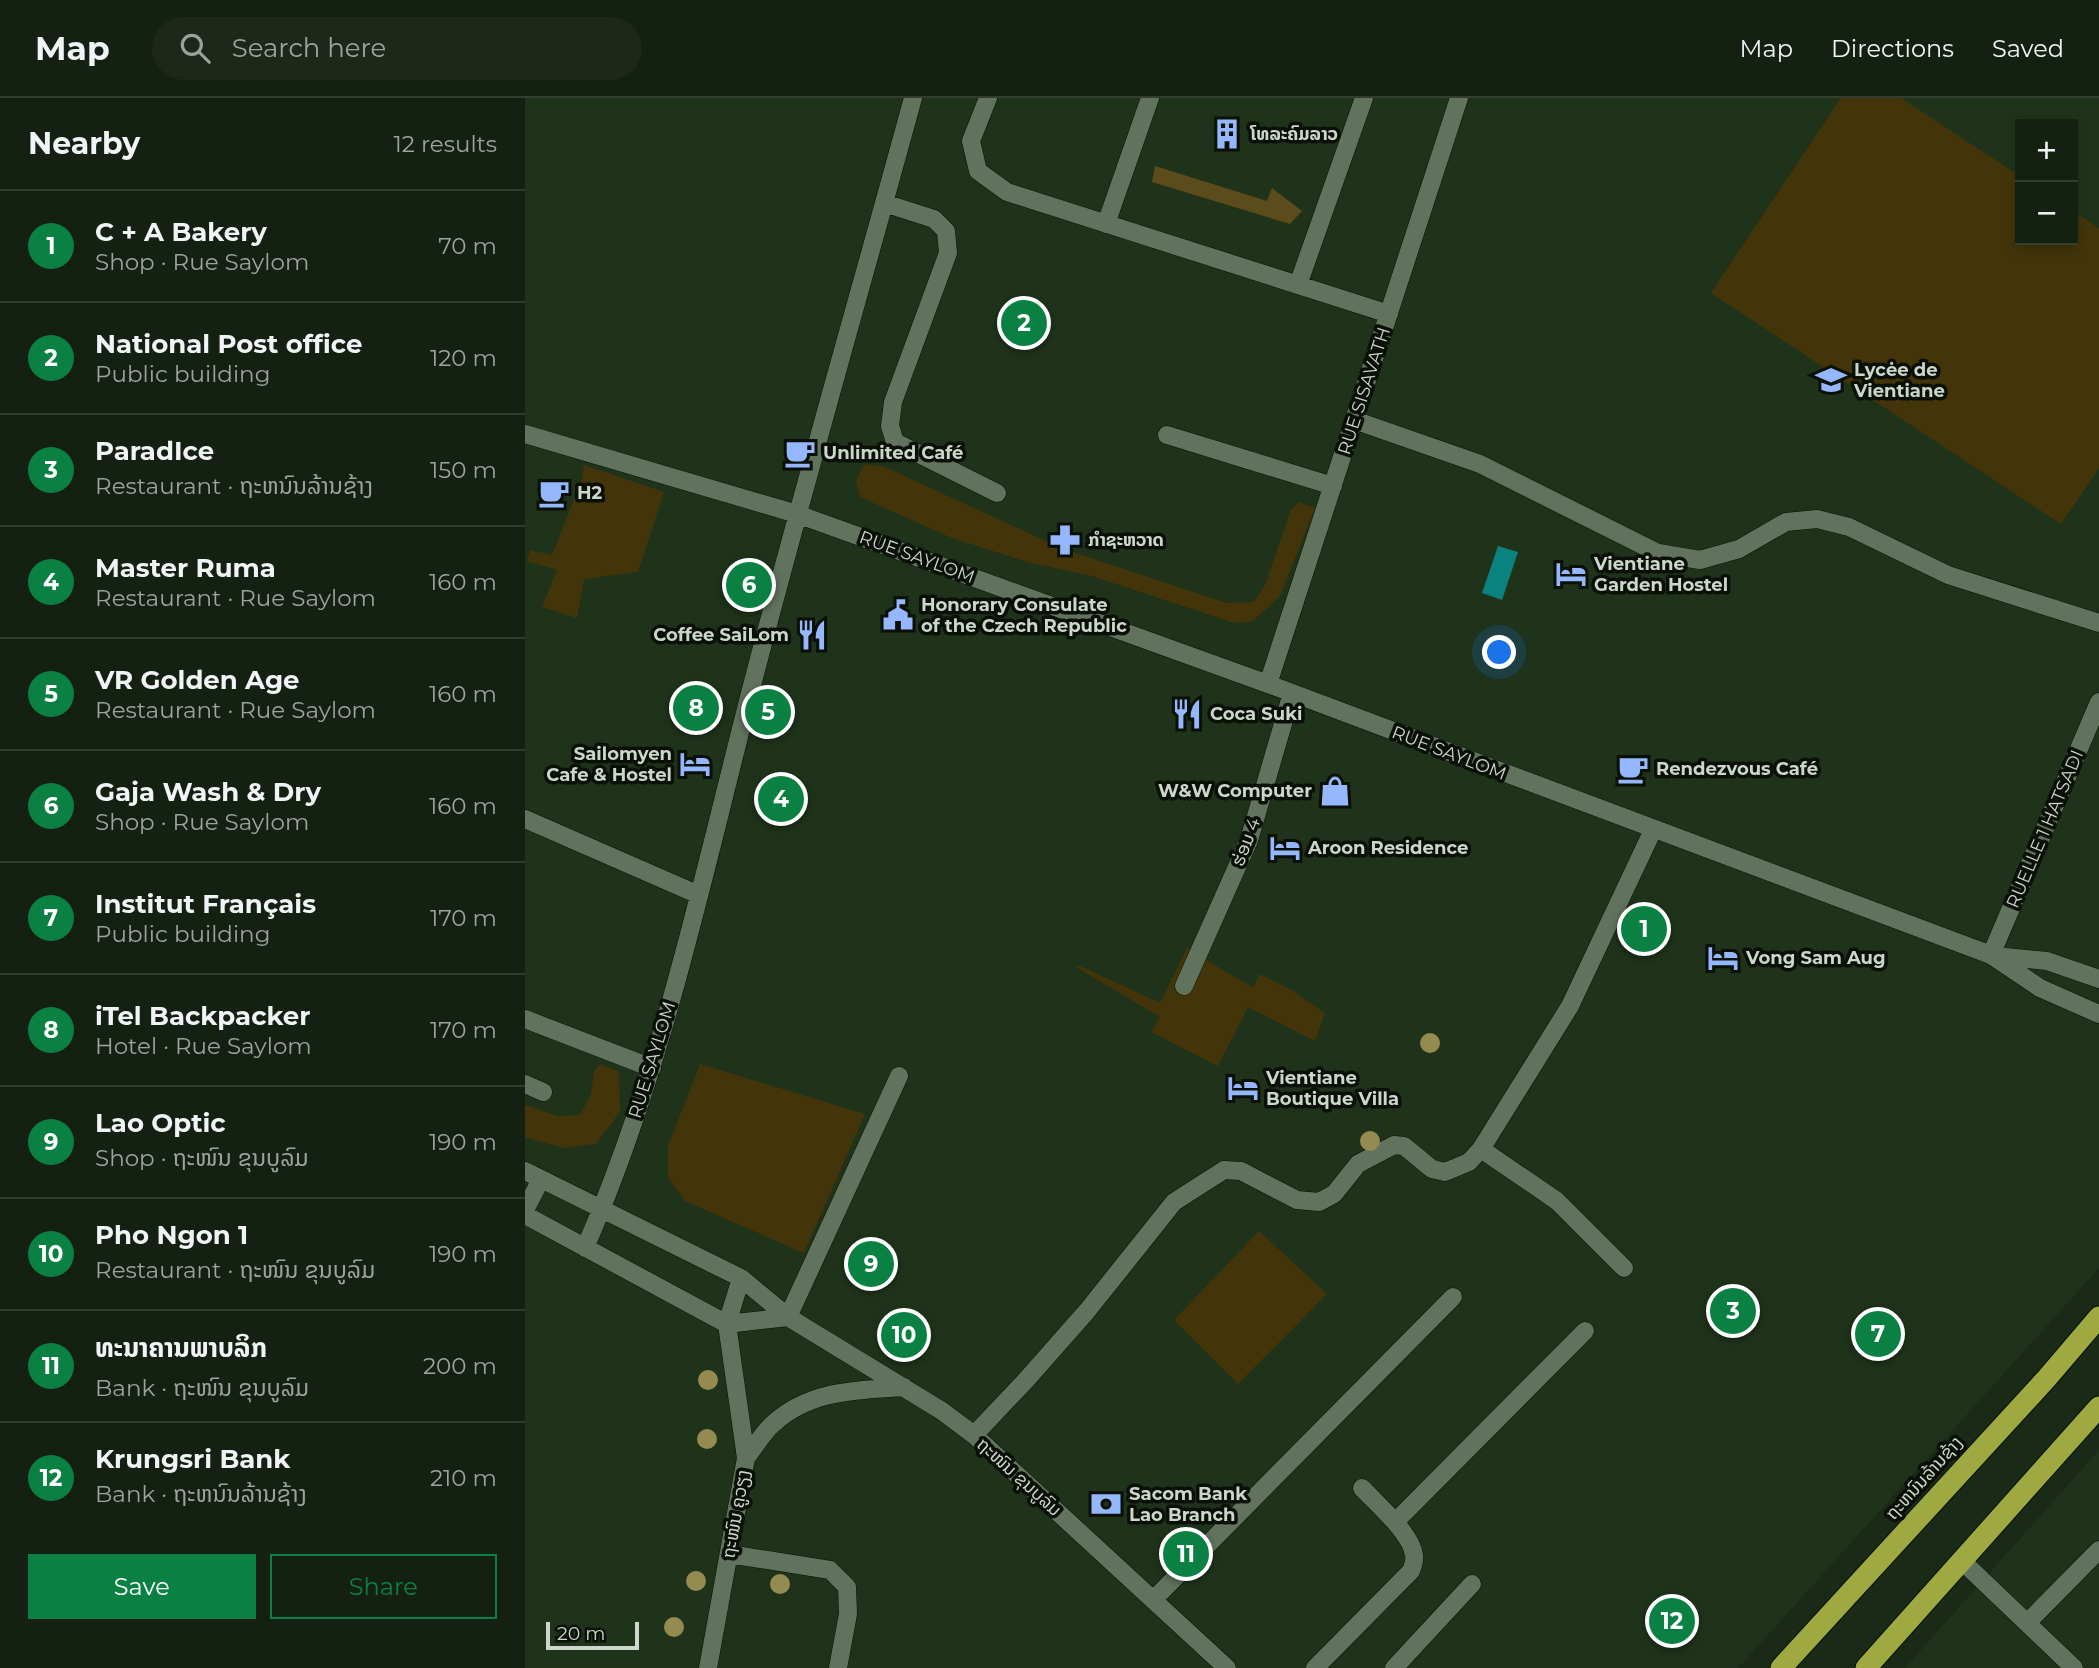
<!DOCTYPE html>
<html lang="en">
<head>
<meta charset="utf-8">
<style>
	body { margin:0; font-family:Montserrat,"Noto Sans Lao",sans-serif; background:#1d281a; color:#f1f3f6 }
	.controls { position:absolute; right:21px; top:21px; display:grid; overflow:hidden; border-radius:0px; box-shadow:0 4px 10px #0003 }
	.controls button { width:63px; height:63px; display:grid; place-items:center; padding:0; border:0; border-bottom:2px solid #333e31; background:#142011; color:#f1f3f6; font:35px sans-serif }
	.scale { position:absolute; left:21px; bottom:18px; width:93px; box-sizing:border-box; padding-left:7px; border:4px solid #ccd6ca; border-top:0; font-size:19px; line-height:24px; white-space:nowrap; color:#ccd6ca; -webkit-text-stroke:5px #0a1008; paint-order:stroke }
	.you { position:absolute; left:975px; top:555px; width:24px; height:24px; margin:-18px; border:5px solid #fff; border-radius:50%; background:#1a73e8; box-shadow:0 0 0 10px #1a73e833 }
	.badge { display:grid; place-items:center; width:46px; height:46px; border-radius:50%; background:#0b8043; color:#fff; font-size:23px; font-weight:700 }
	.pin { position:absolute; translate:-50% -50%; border:4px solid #fff; box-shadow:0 2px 7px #0006 }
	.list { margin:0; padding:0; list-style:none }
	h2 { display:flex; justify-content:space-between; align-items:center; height:91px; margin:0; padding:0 28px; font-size:30px }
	h2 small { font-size:23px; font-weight:400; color:#9da39f }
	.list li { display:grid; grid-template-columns:46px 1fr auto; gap:21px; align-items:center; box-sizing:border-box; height:112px; padding:0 28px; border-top:2px solid #333e31 }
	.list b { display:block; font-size:26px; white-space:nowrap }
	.list p { margin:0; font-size:23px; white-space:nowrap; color:#9da39f }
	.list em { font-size:23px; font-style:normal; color:#9da39f }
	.actions { display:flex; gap:14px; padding:21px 28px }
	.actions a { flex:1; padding:16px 0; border:2px solid #0b8043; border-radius:0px; text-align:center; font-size:24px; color:#0b8043 }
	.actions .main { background:#0b8043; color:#fff }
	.icon { flex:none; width:38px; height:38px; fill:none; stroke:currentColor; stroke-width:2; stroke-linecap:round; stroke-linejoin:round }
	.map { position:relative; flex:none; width:1574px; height:1570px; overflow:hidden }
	header { display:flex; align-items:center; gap:42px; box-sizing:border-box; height:98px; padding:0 35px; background:#142011; border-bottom:2px solid #333e31 }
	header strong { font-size:33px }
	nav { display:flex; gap:38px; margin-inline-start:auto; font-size:24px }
	.search { width:490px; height:63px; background:#1d281a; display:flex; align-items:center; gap:18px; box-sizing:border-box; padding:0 24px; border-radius:38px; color:#9da39f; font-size:26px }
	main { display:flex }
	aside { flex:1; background:#142011 }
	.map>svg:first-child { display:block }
	.built { fill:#1f331a; fill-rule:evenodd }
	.green { fill:#433509 }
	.forest { fill:#5d4c1b }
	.water { fill:#0a837e }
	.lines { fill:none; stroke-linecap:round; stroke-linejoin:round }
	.minor-casing { stroke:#051203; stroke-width:19 }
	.highway-casing { stroke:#051203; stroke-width:23 }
	.minor { stroke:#61735d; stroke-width:18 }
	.highway { stroke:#9eaa41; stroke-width:21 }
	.tree { fill:#958a4f }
	.labels { text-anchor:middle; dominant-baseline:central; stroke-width:7; stroke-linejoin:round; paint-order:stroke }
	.poi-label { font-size:18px; font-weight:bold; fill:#ccd6ca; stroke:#0a1008; text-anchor:start }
	.street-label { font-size:18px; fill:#ccd6ca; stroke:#0a1008 }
</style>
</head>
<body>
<header>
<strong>Map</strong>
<div class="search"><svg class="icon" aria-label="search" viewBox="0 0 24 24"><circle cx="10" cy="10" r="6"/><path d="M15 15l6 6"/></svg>Search here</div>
<nav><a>Map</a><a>Directions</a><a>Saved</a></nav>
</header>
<main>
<aside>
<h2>Nearby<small>12 results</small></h2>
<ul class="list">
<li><span class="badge">1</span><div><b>C + A Bakery</b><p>Shop · Rue Saylom</p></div><em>70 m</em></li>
<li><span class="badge">2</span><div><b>National Post office</b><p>Public building</p></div><em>120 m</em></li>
<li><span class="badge">3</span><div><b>ParadIce</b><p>Restaurant · ຖະຫນົນລ້ານຊ້າງ</p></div><em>150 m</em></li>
<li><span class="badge">4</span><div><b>Master Ruma</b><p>Restaurant · Rue Saylom</p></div><em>160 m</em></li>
<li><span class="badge">5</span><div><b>VR Golden Age</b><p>Restaurant · Rue Saylom</p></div><em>160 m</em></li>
<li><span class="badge">6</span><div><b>Gaja Wash &amp; Dry</b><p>Shop · Rue Saylom</p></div><em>160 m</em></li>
<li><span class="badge">7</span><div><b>Institut Français</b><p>Public building</p></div><em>170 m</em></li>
<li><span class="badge">8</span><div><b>iTel Backpacker</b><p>Hotel · Rue Saylom</p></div><em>170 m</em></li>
<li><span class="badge">9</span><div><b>Lao Optic</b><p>Shop · ຖະໜົນ ຂຸນບູລົມ</p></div><em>190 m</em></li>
<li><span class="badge">10</span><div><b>Pho Ngon 1</b><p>Restaurant · ຖະໜົນ ຂຸນບູລົມ</p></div><em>190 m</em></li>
<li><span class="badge">11</span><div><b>ທະນາຄານພາບລິກ</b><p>Bank · ຖະໜົນ ຂຸນບູລົມ</p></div><em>200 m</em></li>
<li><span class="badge">12</span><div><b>Krungsri Bank</b><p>Bank · ຖະຫນົນລ້ານຊ້າງ</p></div><em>210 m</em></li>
</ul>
<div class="actions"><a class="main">Save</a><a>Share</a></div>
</aside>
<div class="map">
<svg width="1574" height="1570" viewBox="0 0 1574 1570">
	<rect width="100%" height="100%" fill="#1a2a17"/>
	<!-- built -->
	<path class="built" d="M0,0H1574V1170L1213,1570H0ZM1495,26H1548V142H1495Z
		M1574,1352V1570H1380Z"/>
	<!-- green -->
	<path class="green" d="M1316,0H1376L1495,78V142H1548V113L1574,130V370L1536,426L1186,195Z
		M339,366L360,369L538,451L702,505L729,504L740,487L766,412L774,404L790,410L755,498L728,523L709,525L567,478L502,464L427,440L335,399L331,383Z
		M59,367L139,394L113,474L59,481L52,520L17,509L32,472L2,463L5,452L27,457L57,381Z
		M662,850L728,890L735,876L768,893L800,915L790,943L723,909L693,968L626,934L635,919L551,869L555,868L635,905Z
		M75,966L94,974L95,1014L71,1046L38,1050L0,1039V1007L33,1018L55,1017L66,996L69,974Z
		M175,966L340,1016L279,1155L160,1103L143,1080V1048Z
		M734,1133L802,1196L713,1286L649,1222Z"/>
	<!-- forest -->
	<path class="forest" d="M630,68L742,103L747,90L777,113L765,126L627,84Z"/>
	<!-- water -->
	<path class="water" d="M973,448L993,454L977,502L957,495Z"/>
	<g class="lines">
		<!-- minor casing -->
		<g class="minor-casing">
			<path id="minor" d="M463,0L446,43L453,73L482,94L864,216
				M359,105L409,121L421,133L423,155L368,304L365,328L370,344L472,395
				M581,126L625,0
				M773,187L839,0
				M829,322L955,366L1133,455L1175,462L1214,451L1261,424L1292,421L1324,429L1423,477L1574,525
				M0,336L272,416L743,586L1466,857L1515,890L1574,916
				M642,337L808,388
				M743,586L934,0
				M0,721L174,797
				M1466,857L1574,604
				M1470,858L1522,863L1574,881
				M659,888L724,742L767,595
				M0,921L127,970
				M0,986L18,994
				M956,1051L1032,1103L1099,1170
				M0,1073L216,1180L263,1219L417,1313L449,1337L702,1570
				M0,1112L16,1081
				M0,1117L202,1226L263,1219
				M60,1150C136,976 176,787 223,603C275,401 333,201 388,0
				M263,1219L374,978
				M449,1337L502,1281L562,1213L649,1104L699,1072L716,1073L772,1102L794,1104L809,1096L833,1066L869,1047L879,1048L907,1071L920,1074L944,1064L956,1051L1045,908L1128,732
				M221,1360C230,1349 238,1334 249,1325C285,1292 333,1292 379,1289
				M870,1424L1060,1233
				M204,1456L305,1472L322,1489L323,1516L313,1570
				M1436,1462L1549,1570
				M628,1502L928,1199
				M1502,1525L1574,1452
				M183,1570L221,1360L202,1226L216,1180
				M790,1570L886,1473C888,1468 890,1462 889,1457C886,1435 852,1406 837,1390
				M869,1570L947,1486"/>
		</g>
		<!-- highway casing -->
		<g class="highway-casing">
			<path id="highway" d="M1256,1570L1522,1280L1574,1219
				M1341,1570L1574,1309"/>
		</g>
		<!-- minor -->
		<use href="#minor" class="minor"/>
		<!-- highway -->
		<use href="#highway" class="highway"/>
	</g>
	<!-- trees -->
	<g class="tree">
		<circle cx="905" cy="945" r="10"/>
		<circle cx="845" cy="1043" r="10"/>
		<circle cx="183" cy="1282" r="10"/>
		<circle cx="182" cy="1341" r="10"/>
		<circle cx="171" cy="1483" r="10"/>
		<circle cx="255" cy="1486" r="10"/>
		<circle cx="149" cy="1529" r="10"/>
	</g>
	<!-- icons -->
	<defs>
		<g id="building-bare" transform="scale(2.415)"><path d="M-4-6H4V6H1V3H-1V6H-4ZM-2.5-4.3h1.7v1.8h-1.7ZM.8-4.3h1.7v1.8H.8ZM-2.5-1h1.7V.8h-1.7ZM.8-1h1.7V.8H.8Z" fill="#95b7fd" stroke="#0a1008" stroke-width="2.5" paint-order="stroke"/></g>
		<g id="school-bare" transform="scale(2.415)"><path d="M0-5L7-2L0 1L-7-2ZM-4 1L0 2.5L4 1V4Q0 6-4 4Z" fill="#95b7fd" stroke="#0a1008" stroke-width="2.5" paint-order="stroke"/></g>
		<g id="cafe-bare" transform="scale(2.415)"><path d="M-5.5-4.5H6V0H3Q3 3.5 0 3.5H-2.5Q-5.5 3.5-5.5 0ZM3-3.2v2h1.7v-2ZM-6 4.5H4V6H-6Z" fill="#95b7fd" stroke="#0a1008" stroke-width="2.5" paint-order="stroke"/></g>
		<g id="pharmacy-bare" transform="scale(2.415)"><path d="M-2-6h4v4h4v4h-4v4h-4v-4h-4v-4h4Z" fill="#95b7fd" stroke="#0a1008" stroke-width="2.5" paint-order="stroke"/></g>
		<g id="hotel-bare" transform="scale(2.415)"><path d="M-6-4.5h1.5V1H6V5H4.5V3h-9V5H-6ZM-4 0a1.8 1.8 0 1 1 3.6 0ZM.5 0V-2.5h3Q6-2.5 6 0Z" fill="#95b7fd" stroke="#0a1008" stroke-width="2.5" paint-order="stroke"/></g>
		<g id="civic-bare" transform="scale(2.415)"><path d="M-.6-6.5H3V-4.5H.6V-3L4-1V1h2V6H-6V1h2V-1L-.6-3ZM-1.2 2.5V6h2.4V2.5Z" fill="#95b7fd" stroke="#0a1008" stroke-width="2.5" paint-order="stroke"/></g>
		<g id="restaurant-bare" transform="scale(2.415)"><path d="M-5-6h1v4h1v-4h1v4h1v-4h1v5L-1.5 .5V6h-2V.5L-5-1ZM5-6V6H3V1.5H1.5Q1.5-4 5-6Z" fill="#95b7fd" stroke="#0a1008" stroke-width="2.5" paint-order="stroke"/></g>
		<g id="shop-bare" transform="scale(2.415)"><path d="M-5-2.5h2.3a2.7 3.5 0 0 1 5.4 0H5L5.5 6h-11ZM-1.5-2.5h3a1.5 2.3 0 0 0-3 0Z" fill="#95b7fd" stroke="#0a1008" stroke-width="2.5" paint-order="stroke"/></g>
		<g id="bank-bare" transform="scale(2.415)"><path d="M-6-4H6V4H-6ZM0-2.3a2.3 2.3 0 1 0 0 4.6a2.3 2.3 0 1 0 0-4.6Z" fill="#95b7fd" stroke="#0a1008" stroke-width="2.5" paint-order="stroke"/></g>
	</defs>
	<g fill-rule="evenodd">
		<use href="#building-bare" x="702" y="36"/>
		<use href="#school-bare" x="1306" y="282"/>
		<use href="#cafe-bare" x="275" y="355"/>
		<use href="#cafe-bare" x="29" y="395"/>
		<use href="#pharmacy-bare" x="540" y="442"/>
		<use href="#hotel-bare" x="1046" y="476"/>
		<use href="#civic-bare" x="373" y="517"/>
		<use href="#restaurant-bare" x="287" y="537"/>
		<use href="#restaurant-bare" x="662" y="616"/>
		<use href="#hotel-bare" x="170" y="666"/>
		<use href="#cafe-bare" x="1108" y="671"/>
		<use href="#shop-bare" x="810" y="693"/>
		<use href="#hotel-bare" x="760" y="750"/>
		<use href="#hotel-bare" x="1198" y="860"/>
		<use href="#hotel-bare" x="718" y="990"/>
		<use href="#bank-bare" x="581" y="1406"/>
	</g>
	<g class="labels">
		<!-- poi labels -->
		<g class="poi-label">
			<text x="725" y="36">ໂທລະຄົມລາວ</text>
			<text x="1329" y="272">Lycėe de<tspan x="1329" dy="21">Vientiane</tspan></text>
			<text x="298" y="355">Unlimited Café</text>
			<text x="52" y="395">H2</text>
			<text x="563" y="442">ກໍາຊະຫວາດ</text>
			<text x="1069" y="466">Vientiane<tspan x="1069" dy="21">Garden Hostel</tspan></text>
			<text x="396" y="507">Honorary Consulate<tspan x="396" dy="21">of the Czech Republic</tspan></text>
			<text x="264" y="537" text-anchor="end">Coffee SaiLom</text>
			<text x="685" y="616">Coca Suki</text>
			<text x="147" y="656" text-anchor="end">Sailomyen<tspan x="147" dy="21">Cafe &amp; Hostel</tspan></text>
			<text x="1131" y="671">Rendezvous Café</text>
			<text x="787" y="693" text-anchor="end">W&amp;W Computer</text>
			<text x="783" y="750">Aroon Residence</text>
			<text x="1221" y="860">Vong Sam Aug</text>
			<text x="741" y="980">Vientiane<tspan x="741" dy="21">Boutique Villa</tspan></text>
			<text x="604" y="1396">Sacom Bank<tspan x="604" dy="21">Lao Branch</tspan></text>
		</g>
		<!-- street labels -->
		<g class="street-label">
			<text transform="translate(839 293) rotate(-72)">RUE SISAVATH</text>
			<text transform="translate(392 459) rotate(20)">RUE SAYLOM</text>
			<text transform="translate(924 655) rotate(21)">RUE SAYLOM</text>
			<text transform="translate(1520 731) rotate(-67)">RUELLE 1 HATSADI</text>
			<text transform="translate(721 744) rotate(-69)">ຮ່ອມ 4</text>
			<text transform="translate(127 962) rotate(-73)">RUE SAYLOM</text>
			<text transform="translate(494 1379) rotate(42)">ຖະໜົນ ຂຸນບູລົມ</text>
			<text transform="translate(1399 1380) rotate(-48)">ຖະຫນົນລ້ານຊ້າງ</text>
			<text transform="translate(211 1416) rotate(-80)">ຖະໜົນ ຄູວຽງ</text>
		</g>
	</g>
</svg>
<div class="controls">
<button>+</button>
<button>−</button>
</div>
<div class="scale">20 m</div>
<div class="you"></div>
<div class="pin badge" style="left:1119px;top:831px">1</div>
<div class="pin badge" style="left:499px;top:225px">2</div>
<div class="pin badge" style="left:1208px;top:1213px">3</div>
<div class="pin badge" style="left:256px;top:701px">4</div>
<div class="pin badge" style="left:243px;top:614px">5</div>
<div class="pin badge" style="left:224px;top:487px">6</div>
<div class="pin badge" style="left:1353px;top:1236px">7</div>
<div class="pin badge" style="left:171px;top:610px">8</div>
<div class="pin badge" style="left:346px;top:1166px">9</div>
<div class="pin badge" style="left:379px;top:1237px">10</div>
<div class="pin badge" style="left:661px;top:1456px">11</div>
<div class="pin badge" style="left:1147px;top:1523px">12</div>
</div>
</main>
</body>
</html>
